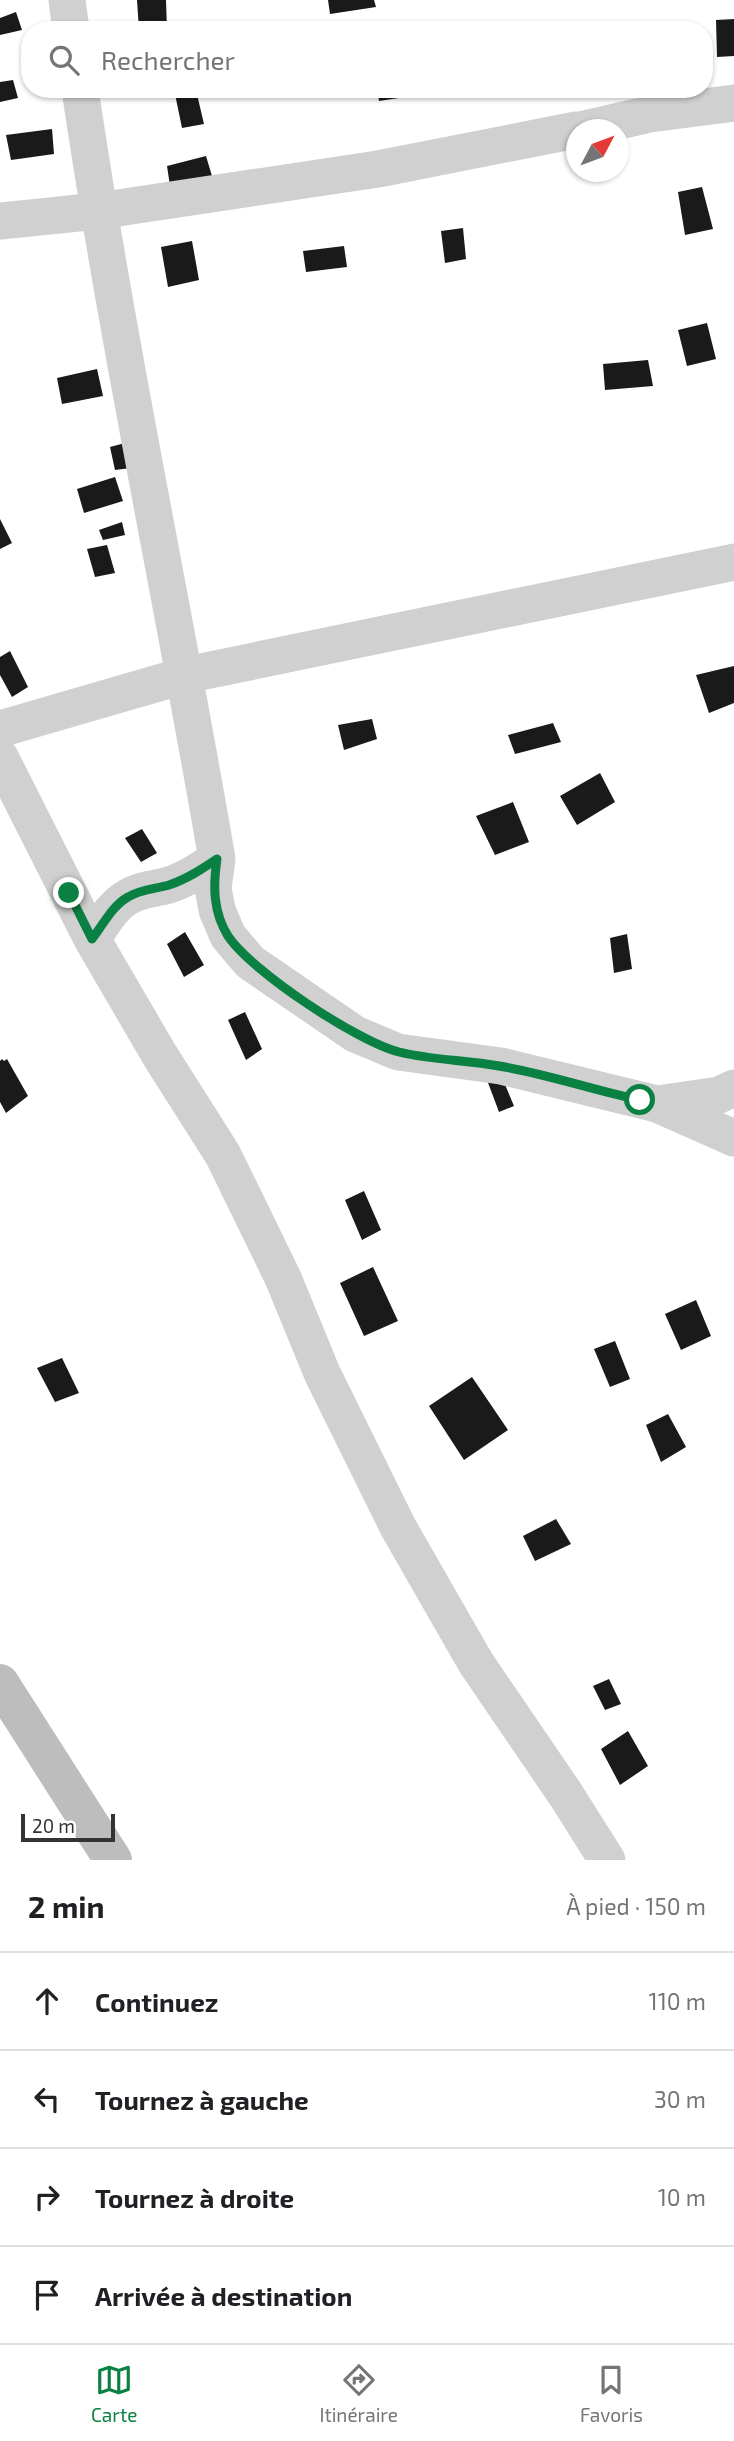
<!DOCTYPE html>
<html lang="fr">
<head>
<meta charset="utf-8">
<style>
	body { margin:0; font-family:"Exo 2",sans-serif; background:#f2f2f2; color:#202124 }
	.compass { position:absolute; left:566px; top:119px; width:63px; height:63px; border-radius:50%; background:#fff; box-shadow:0 2px 5px #0004; rotate:49deg }
	.scale { position:absolute; left:21px; bottom:18px; width:94px; box-sizing:border-box; padding-left:7px; border:4px solid #333; border-top:0; font-size:19px; line-height:24px; white-space:nowrap; color:#333; -webkit-text-stroke:5px #fff; paint-order:stroke }
	.stop { position:absolute; width:21px; height:21px; margin:-16px; border:5px solid #0b8043; border-radius:50%; background:#fff }
	.stop.end { background:#0b8043; border-color:#fff; box-shadow:0 2px 7px #0008 }
	.list { margin:0; padding:0; list-style:none }
	h2 { display:flex; justify-content:space-between; align-items:center; height:91px; margin:0; padding:0 28px; font-size:30px }
	h2 small { font-size:23px; font-weight:400; color:#757577 }
	.list li { display:grid; grid-template-columns:46px 1fr auto; gap:21px; align-items:center; box-sizing:border-box; height:98px; padding:0 28px; border-top:2px solid #e0e0e0 }
	.list b { display:block; font-size:26px; white-space:nowrap }
	.list em { font-size:23px; font-style:normal; color:#757577 }
	.icon { flex:none; width:38px; height:38px; fill:none; stroke:currentColor; stroke-width:2; stroke-linecap:round; stroke-linejoin:round }
	.map { position:relative; flex:none; width:734px; height:1860px; overflow:hidden }
	.search { position:absolute; background:#fff; box-shadow:0 2px 5px #0004; left:21px; right:21px; top:21px; height:77px; display:flex; align-items:center; gap:18px; box-sizing:border-box; padding:0 24px; border-radius:28px; color:#757577; font-size:26px }
	.sheet { height:483px; background:#fff }
	nav { display:flex; justify-content:space-around; align-items:center; box-sizing:border-box; height:98px; border-top:2px solid #e0e0e0; background:#fff; font-size:19px; color:#757577 }
	nav a { display:grid; justify-items:center; gap:4px }
	nav .on { color:#0b8043 }
	.map>svg:first-child { display:block }
	.building { fill:#1a1a1a }
	.lines { fill:none; stroke-linecap:round; stroke-linejoin:round }
	.street { stroke:#d0d0d0; stroke-width:37 }
	.secondary { stroke:#bdbdbd; stroke-width:38 }
	.route { stroke:#0b8043; stroke-width:9 }
</style>
</head>
<body>
<div class="map">
<svg width="734" height="1860" viewBox="0 0 734 1860">
	<rect width="100%" height="100%" fill="#fff"/>
	<!-- building -->
	<path class="building" d="M137,0H166L167,30H139Z
		M328,0H374L376,7L330,14Z
		M16,12L22,30L0,35V18Z
		M734,19V56L717,57L716,20Z
		M648,23L649,30H623L622,29Z
		M13,80L18,98L0,102V82Z
		M377,89H424L425,94L379,101Z
		M196,90L204,124L182,128L175,94Z
		M52,129L54,154L11,160L6,135Z
		M206,156L212,176L170,186L167,166Z
		M702,187L713,229L685,235L678,192Z
		M463,228L466,259L445,263L441,231Z
		M192,241L199,280L168,287L161,247Z
		M344,246L347,267L306,272L303,251Z
		M707,323L716,359L687,366L678,330Z
		M648,360L653,386L605,390L603,364Z
		M97,369L103,396L62,404L57,378Z
		M125,443L131,468L115,470L110,447Z
		M115,477L123,501L84,513L77,489Z
		M0,519L12,543L0,549Z
		M122,522L125,535L103,540L99,530Z
		M107,545L115,573L95,577L87,549Z
		M10,651L28,687L12,697L0,675V657Z
		M734,666V703L709,713L696,675Z
		M372,719L377,739L344,750L338,725Z
		M553,723L561,742L515,754L508,735Z
		M600,773L615,802L577,825L560,796Z
		M513,802L529,842L495,855L476,816Z
		M142,829L157,853L141,862L125,838Z
		M185,932L204,965L184,977L167,944Z
		M627,934L632,969L614,973L610,938Z
		M245,1012L262,1049L246,1060L228,1020Z
		M2,1059L4,1061L7,1059L28,1096L6,1113L0,1102V1061Z
		M501,1075L514,1106L499,1112L487,1080Z
		M364,1191L381,1230L362,1240L345,1200Z
		M373,1267L398,1321L364,1336L340,1283Z
		M696,1300L711,1336L681,1350L665,1314Z
		M615,1341L630,1379L610,1387L594,1349Z
		M62,1358L79,1393L55,1402L37,1368Z
		M472,1377L508,1430L464,1460L429,1406Z
		M668,1414L686,1447L661,1462L646,1425Z
		M556,1519L571,1544L535,1561L523,1536Z
		M609,1679L621,1704L605,1710L593,1686Z
		M628,1731L648,1766L620,1785L601,1749Z"/>
	<g class="lines">
		<!-- street -->
		<path class="street" d="M67,0L71,30
			M80,89C118,347 173,602 217,859L213,888L217,910L228,936L250,962L355,1034L398,1052L501,1066L657,1104L719,1095L734,1088
			M580,130L650,114L734,103
			M0,221L98,211L378,169L576,130
			M0,729L186,675L734,562
			M0,757L92,939L159,1054L223,1155L283,1278L322,1373L398,1527L476,1663L566,1795L607,1860
			M92,939C102,925 112,906 128,897C141,889 155,889 169,885C187,879 202,869 217,859
			M657,1104L734,1138"/>
		<!-- secondary -->
		<path class="secondary" d="M0,1683L113,1860"/>
	</g>
	<g class="lines">
		<!-- route -->
		<path class="route" d="M69,893L92,939C103,925 112,906 128,897C141,889 155,889 169,885C187,879 202,869 217,859C213,886 213,912 228,936C251,971 358,1042 399,1052C431,1060 466,1060 499,1066C547,1074 593,1090 640,1100"/>
	</g>
</svg>
<svg class="compass" viewBox="-18 -18 36 36"><path d="M0-13l5 13h-10z" fill="#e53935"/><path d="M0 13l5-13h-10z" fill="#757577"/></svg>
<div class="scale">20 m</div>
<div class="stop" style="left:640px;top:1100px"></div>
<div class="stop end" style="left:69px;top:893px"></div>
<div class="search"><svg class="icon" aria-label="search" viewBox="0 0 24 24"><circle cx="10" cy="10" r="6"/><path d="M15 15l6 6"/></svg>Rechercher</div>
</div>
<section class="sheet">
<h2>2 min<small>À pied · 150 m</small></h2>
<ul class="list">
<li><svg class="icon" aria-label="ahead" viewBox="0 0 24 24"><path d="M12 20V5M6 11l6-6 6 6"/></svg><div><b>Continuez</b></div><em>110 m</em></li>
<li><svg class="icon" aria-label="left" viewBox="0 0 24 24"><path d="M17 20v-9H6M10 6l-5 5 5 5"/></svg><div><b>Tournez à gauche</b></div><em>30 m</em></li>
<li><svg class="icon" aria-label="right" viewBox="0 0 24 24"><path d="M7 20v-9h11M14 6l5 5-5 5"/></svg><div><b>Tournez à droite</b></div><em>10 m</em></li>
<li><svg class="icon" aria-label="arrive" viewBox="0 0 24 24"><path d="M6 21V4h12l-3 4 3 4H6"/></svg><div><b>Arrivée à destination</b></div></li>
</ul>
</section>
<nav>
<a class="on"><svg class="icon" aria-label="map" viewBox="0 0 24 24"><path d="M3 6l6-2 6 2 6-2v14l-6 2-6-2-6 2zM9 4v14M15 6v14"/></svg>Carte</a>
<a><svg class="icon" aria-label="directions" viewBox="0 0 24 24"><path d="M12 3l9 9-9 9-9-9zM9 14v-3h6M13 9l2 2-2 2"/></svg>Itinéraire</a>
<a><svg class="icon" aria-label="saved" viewBox="0 0 24 24"><path d="M7 4h10v16l-5-4-5 4z"/></svg>Favoris</a>
</nav>
</body>
</html>
